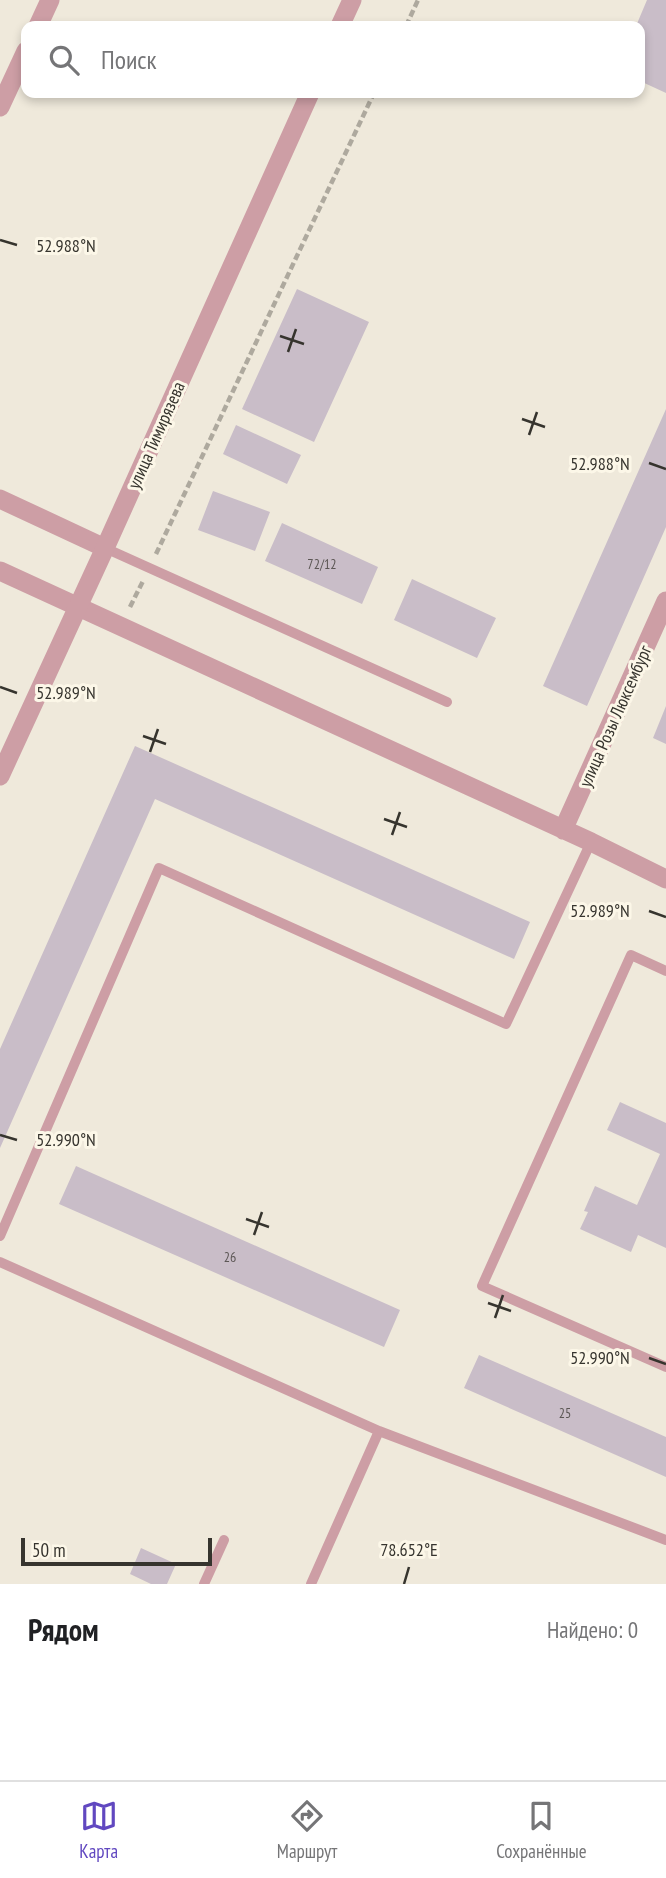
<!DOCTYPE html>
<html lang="ru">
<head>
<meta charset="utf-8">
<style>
	body { margin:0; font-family:"PT Sans Narrow",sans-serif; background:#f2f2f2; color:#202124 }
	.scale { position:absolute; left:21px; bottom:18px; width:191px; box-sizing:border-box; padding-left:7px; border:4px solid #36342e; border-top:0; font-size:19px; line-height:24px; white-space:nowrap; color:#36342e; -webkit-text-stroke:5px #fcf7e8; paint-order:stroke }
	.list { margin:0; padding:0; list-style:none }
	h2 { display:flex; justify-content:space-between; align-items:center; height:91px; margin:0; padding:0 28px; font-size:30px }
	h2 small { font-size:23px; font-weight:400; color:#757577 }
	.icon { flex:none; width:38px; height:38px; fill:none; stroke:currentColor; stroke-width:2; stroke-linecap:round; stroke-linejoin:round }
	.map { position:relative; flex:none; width:666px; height:1584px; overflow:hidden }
	.search { position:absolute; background:#fff; box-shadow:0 4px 10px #0003; left:21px; right:21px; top:21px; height:77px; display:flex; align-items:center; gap:18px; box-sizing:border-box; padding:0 24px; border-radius:14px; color:#757577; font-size:26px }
	.sheet { height:196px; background:#fff }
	nav { display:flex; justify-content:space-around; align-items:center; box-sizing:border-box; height:98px; border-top:2px solid #e0e0e0; background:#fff; font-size:19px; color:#757577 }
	nav a { display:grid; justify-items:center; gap:4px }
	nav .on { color:#6148c0 }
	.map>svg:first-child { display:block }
	.building { fill:#c9bdc8 }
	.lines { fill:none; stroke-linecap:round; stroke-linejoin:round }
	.path { stroke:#aea99e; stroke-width:4.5; stroke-dasharray:7 3.5; stroke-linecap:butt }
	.service { stroke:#cd9ea5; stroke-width:10 }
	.minor { stroke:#cd9ea5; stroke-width:19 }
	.tertiary { stroke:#cd9ea5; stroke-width:19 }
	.ticks { fill:none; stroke:#36342e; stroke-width:2.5 }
	.labels { text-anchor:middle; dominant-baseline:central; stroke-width:6; stroke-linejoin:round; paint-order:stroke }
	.number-label { font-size:14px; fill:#5b5654 }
	.street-label { font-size:18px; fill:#36342e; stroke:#fcf7e8 }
	.ticks-label { font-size:18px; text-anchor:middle; fill:#36342e; stroke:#fcf7e8; stroke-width:6; stroke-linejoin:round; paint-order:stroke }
</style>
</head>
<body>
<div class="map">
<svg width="666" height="1584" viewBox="0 0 666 1584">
	<rect width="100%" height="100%" fill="#efe9db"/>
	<!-- building -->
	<path class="building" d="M647,0H666V93L640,81V26H636Z
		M297,289L369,322L314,442L242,409Z
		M666,409V527L587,706L543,686Z
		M236,425L301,455L287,484L223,454Z
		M213,491L270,512L255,551L198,530Z
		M282,523L378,567L362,604L265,561Z
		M412,579L496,618L477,658L394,620Z
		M666,706V744L653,738Z
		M135,746L530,922L514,959L155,799L0,1148V1049Z
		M620,1102L666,1123V1248L638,1235L631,1252L580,1229L588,1212L584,1211L595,1186L637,1205L660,1154L607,1130Z
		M76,1166L400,1310L384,1347L59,1204Z
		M479,1355L666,1437V1477L464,1388Z
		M141,1548L176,1564L167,1584H151L130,1574Z"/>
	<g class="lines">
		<!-- path -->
		<path class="path" d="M406,26L418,0
			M156,554L374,93
			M130,607L143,581"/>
		<!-- service -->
		<path class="service" d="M105,548L447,702
			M666,971L631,955L482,1286L666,1367
			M0,1236L159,868L506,1024L591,842
			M0,1262L379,1431
			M204,1584L224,1540
			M311,1584L379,1431L666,1540"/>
		<!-- minor -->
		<path class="minor" d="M38,26L50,0
			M0,107L26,51
			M0,499L105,548
			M0,571L591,842L666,879
			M563,830L666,601"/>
		<!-- tertiary -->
		<path class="tertiary" d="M340,26L352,0
			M0,776L105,548L310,93"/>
	</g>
	<!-- ticks -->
	<path class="ticks" d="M0,240L17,245M280,336L304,344M288,352L296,329M522,419L545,427M529,435L537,412M649,463L666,469M0,687L17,693M143,736L166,744M150,752L158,729M384,819L407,827M392,835L400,812M649,911L666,917M0,1135L17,1140M246,1219L269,1227M254,1235L262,1212M488,1303L511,1311M495,1318L503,1295M649,1358L666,1364M404,1584L409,1567"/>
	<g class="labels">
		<!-- number labels -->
		<g class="number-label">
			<text x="322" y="564">72/12</text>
			<text x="230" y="1257">26</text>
			<text x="565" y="1413">25</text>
		</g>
		<!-- street labels -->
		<g class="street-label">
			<text transform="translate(156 435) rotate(-66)">улица Тимирязева</text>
			<text transform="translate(615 716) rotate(-66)">улица Розы Люксембург</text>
		</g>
	</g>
	<g class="ticks-label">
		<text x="66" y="252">52.988°N</text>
		<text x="600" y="470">52.988°N</text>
		<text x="66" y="699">52.989°N</text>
		<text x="600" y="917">52.989°N</text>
		<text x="66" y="1146">52.990°N</text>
		<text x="600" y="1364">52.990°N</text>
		<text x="409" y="1556">78.652°E</text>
	</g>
</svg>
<div class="scale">50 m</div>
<div class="search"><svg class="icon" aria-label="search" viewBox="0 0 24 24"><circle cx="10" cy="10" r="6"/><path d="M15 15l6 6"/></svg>Поиск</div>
</div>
<section class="sheet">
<h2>Рядом<small>Найдено: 0</small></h2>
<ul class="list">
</ul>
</section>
<nav>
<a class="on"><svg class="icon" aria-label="map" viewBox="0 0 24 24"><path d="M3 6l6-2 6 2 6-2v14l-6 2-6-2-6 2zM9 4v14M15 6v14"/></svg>Карта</a>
<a><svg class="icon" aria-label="directions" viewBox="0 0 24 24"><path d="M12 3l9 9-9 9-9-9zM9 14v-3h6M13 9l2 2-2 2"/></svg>Маршрут</a>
<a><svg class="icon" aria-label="saved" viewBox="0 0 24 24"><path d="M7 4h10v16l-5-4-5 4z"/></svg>Сохранённые</a>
</nav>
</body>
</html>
